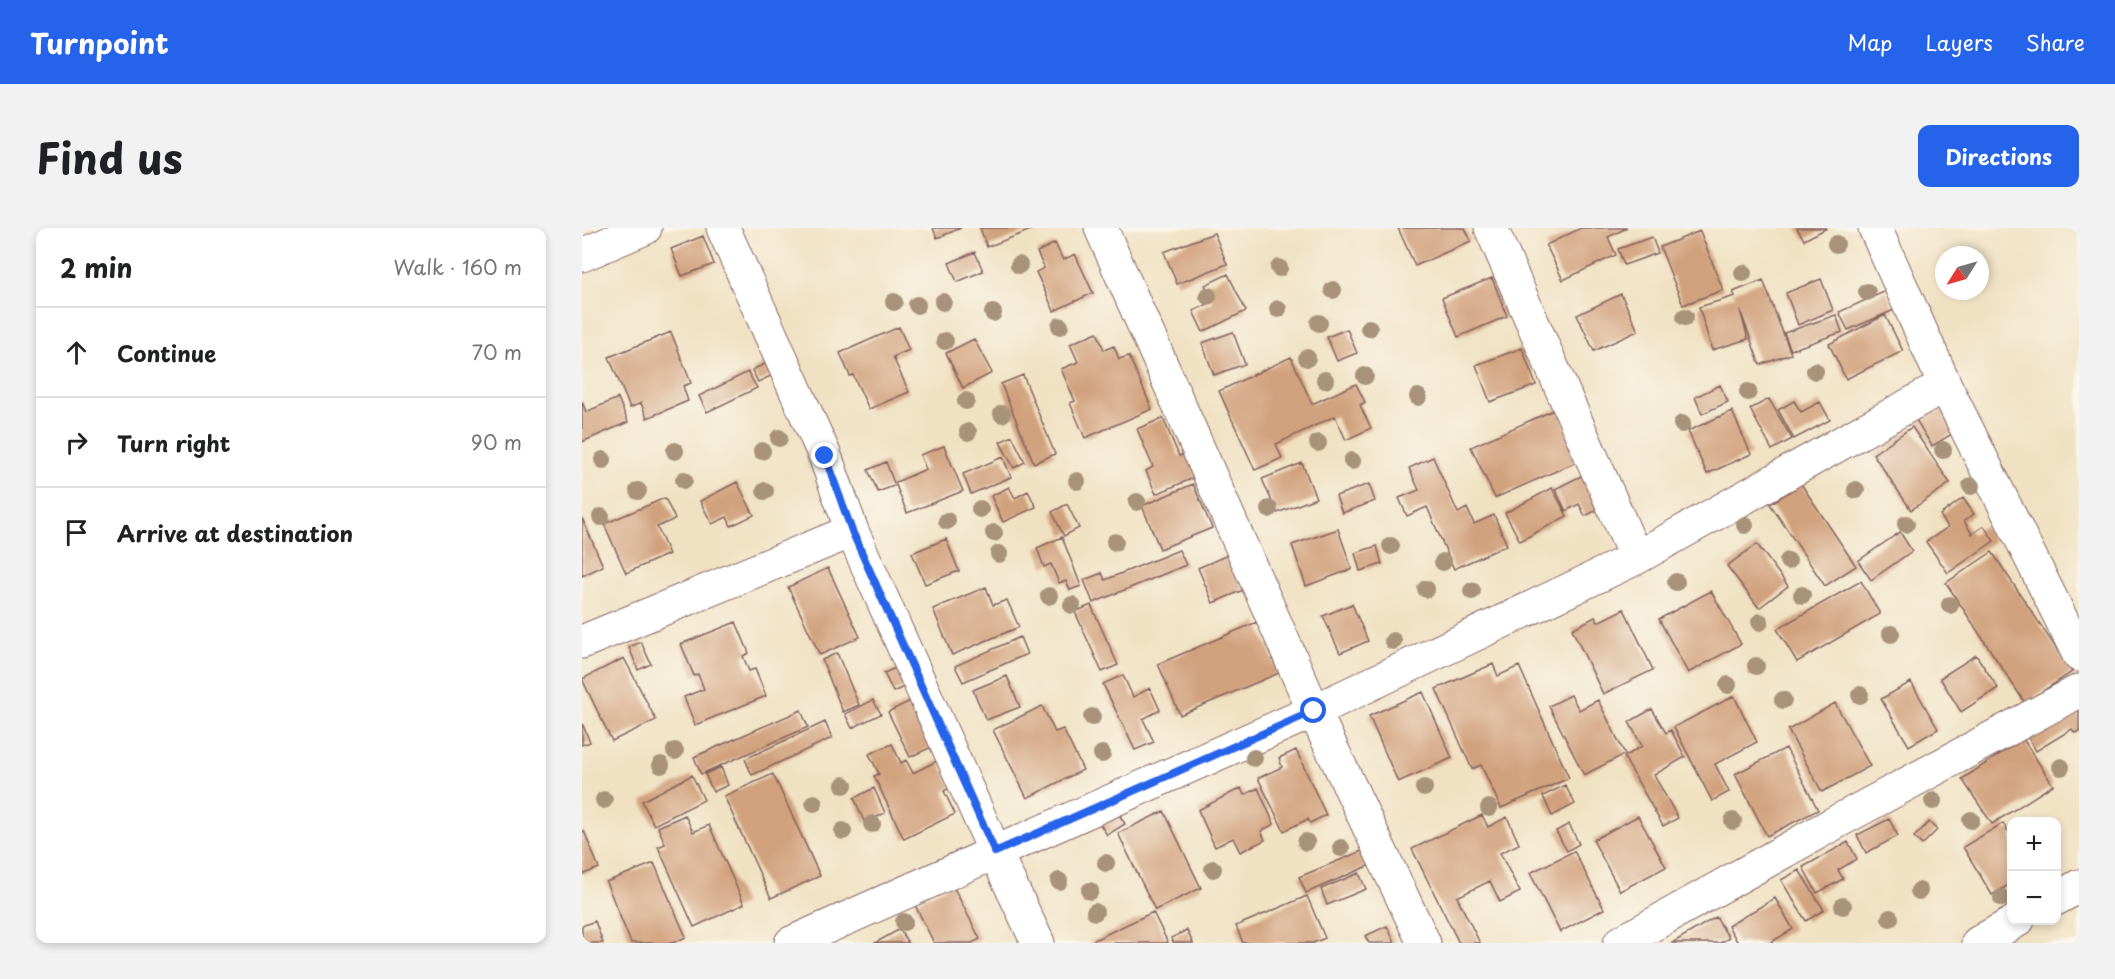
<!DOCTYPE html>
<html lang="en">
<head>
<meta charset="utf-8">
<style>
	body { margin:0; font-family:"Playpen Sans",sans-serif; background:#f2f2f2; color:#202124 }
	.controls { position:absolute; right:18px; bottom:18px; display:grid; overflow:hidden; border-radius:12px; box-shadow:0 3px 9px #0003 }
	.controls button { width:54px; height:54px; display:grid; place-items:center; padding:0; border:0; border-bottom:2px solid #e0e0e0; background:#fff; color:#202124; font:30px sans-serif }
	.compass { position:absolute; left:1353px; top:18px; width:54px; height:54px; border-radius:50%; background:#fff; box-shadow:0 3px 9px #0003; rotate:233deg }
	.stop { position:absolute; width:18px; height:18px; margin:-14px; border:4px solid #2563eb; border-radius:50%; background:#fff }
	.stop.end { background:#2563eb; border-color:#fff; box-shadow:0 2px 6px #0008 }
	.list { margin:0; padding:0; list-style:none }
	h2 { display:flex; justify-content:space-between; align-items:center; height:78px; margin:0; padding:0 24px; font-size:26px }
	h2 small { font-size:20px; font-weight:400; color:#757577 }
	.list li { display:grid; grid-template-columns:39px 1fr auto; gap:18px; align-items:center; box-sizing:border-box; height:90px; padding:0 24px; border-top:2px solid #e0e0e0 }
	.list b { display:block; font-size:22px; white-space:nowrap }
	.list em { font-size:20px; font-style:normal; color:#757577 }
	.icon { flex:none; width:33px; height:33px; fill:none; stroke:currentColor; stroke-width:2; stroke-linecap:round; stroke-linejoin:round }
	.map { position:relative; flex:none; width:1497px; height:715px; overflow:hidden; border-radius:12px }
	header { display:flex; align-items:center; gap:36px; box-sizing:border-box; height:84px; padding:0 30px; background:#2563eb; color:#fff }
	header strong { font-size:28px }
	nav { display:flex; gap:33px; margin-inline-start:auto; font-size:21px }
	.intro { display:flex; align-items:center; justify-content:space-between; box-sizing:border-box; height:144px; padding:0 36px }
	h1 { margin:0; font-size:42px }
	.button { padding:15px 27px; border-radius:12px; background:#2563eb; color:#fff; font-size:21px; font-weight:700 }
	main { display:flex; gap:36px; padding:0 36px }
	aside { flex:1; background:#fff; border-radius:12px; box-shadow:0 3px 9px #0003 }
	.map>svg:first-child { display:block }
	.building { fill:#d1a17d }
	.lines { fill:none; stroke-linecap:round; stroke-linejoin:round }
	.street-casing { stroke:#846360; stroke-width:35 }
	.street { stroke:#fff; stroke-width:33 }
	.tree { fill:#a8937a }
	.route { stroke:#2563eb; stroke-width:8 }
</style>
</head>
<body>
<header>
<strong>Turnpoint</strong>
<nav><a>Map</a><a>Layers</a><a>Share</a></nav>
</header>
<div class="intro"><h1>Find us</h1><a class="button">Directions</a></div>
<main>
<aside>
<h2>2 min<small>Walk · 160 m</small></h2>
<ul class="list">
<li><svg class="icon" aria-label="ahead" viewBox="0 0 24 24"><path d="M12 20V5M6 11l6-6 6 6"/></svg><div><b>Continue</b></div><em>70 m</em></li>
<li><svg class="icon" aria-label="right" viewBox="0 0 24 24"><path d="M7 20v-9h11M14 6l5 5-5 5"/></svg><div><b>Turn right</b></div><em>90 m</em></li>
<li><svg class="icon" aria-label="arrive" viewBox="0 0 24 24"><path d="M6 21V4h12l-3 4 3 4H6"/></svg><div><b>Arrive at destination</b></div></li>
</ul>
</aside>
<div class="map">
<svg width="1497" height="715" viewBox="0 0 1497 715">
	<rect width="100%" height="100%" fill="#fbf7ec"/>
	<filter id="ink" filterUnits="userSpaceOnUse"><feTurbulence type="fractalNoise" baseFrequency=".0167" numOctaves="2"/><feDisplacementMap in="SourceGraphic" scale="12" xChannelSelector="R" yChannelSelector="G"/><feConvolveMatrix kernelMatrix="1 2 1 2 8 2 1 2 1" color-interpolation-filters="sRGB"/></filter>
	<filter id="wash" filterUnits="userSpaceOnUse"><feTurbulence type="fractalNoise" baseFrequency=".008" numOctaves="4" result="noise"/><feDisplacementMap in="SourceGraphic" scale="24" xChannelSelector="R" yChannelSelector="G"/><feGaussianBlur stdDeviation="1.35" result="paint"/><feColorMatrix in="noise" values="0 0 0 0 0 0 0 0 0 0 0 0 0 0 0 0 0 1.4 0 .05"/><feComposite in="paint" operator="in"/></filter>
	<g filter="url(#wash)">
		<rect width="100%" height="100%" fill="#f0e1c2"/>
		<g id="blocks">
			<!-- building -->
			<path class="building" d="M351,0H379L355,10Z
				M398,0H454L405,19Z
				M816,0H883L889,13L833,38Z
				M999,0H1045L1026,9L1034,27L981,52L964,17Z
				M1215,0H1245L1222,12Z
				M1118,3L1141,62L1101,77L1078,19Z
				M632,5L645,36L595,56L582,24Z
				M121,8L132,36L100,48L89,21Z
				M1070,9L1076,25L1042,37L1036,21Z
				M473,15L481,32L493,26L511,65L472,83L454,44L462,40L455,24Z
				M393,24L401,43L375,54L367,35Z
				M646,46L664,83L621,104L611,83L631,74L623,57Z
				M910,50L925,88L876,109L860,70Z
				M1239,51L1251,82L1216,97L1204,65Z
				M1181,52L1209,126L1178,137L1158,82L1166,111L1130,122L1117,79L1153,68L1151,64Z
				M1304,63L1312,82L1266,102L1257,84Z
				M1039,66L1056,103L1012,123L995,87Z
				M1254,87L1260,104L1209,122L1202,105Z
				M1303,87L1321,123L1264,151L1247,116Z
				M317,99L327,122L311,129L327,164L287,181L271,147L268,148L258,125Z
				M765,101L775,125L755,133L745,109Z
				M89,104L109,155L101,158L106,173L65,190L59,175L48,180L27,129Z
				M515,104L522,122L532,118L537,131L547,128L570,181L503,210L488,175L493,173L479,141L496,134L488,116Z
				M651,104L663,136L632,147L620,115Z
				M392,111L410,145L381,160L364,125Z
				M940,120L954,157L908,174L894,137Z
				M709,129L730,176L774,156L783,174L778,177L789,200L764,212L753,188L694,216L700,230L673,242L637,163Z
				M187,134L193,146L176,154L170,142Z
				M166,144L175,160L125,184L117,168Z
				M441,147L473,226L452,235L419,156Z
				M1138,157L1146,174L1120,186L1113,169Z
				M36,170L46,194L0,214V173L4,184Z
				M1187,171L1210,211L1190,222L1168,181Z
				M1356,171L1375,203L1350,218L1331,187Z
				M1212,173L1219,184L1238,174L1248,192L1212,211L1196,182Z
				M976,180L999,232L913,270L889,219Z
				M1150,183L1169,226L1125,246L1106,203Z
				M581,190L597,228L607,225L616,248L574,266L564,243L571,239L555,201Z
				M1330,199L1368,255L1329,282L1291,226Z
				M430,208L443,234L432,240L418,214Z
				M362,218L381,263L325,285L314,257L296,264L286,242L304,234L312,255L344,241L338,227Z
				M421,229L429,249L389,266L381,246Z
				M851,229L876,285L885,280L892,296L912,287L925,317L872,341L845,279L825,288L817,270L837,262L827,240Z
				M720,235L734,270L695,285L680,251Z
				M1003,246L1020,280L1003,288L997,276L984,283L973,261Z
				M155,254L172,287L149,298L145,289L130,296L118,273Z
				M611,256L630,300L578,321L560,278Z
				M787,256L793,273L760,285L754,268Z
				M1219,256L1274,338L1243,358L1188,276Z
				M427,259L433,270L446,263L454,279L421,294L409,268Z
				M970,260L985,288L938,313L923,285Z
				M83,270L93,291L75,299L87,326L44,345L22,296Z
				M1381,270L1392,286L1382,293L1390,306L1402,298L1412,313L1366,345L1344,314L1366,299L1358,287Z
				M485,276L497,300L482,308L470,284Z
				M0,290L21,338L0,348Z
				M756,301L770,341L724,358L710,317Z
				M1318,304L1330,323L1289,352L1276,333Z
				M480,309L499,358L488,362L484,353L477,355L469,336L462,339L455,320Z
				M364,311L377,343L343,356L330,325Z
				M1175,316L1206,358L1177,380L1145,338Z
				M795,318L800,336L778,343L773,325Z
				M597,322L604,337L511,375L502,352L520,345L523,352Z
				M1410,324L1490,444L1443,475L1364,355Z
				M646,327L661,362L631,375L616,340Z
				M246,340L278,409L238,427L206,359Z
				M1279,353L1298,386L1215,434L1195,401Z
				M404,359L411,377L425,372L437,399L370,427L351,381Z
				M1129,363L1159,416L1106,445L1077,391Z
				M770,376L786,413L758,425L741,388Z
				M509,377L536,437L520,444L493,384Z
				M1042,381L1071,442L1021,466L990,401L1013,389L1016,394Z
				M154,394L167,425L161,428L167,443L173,441L184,468L113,497L102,469L122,461L116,446L112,448L99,416Z
				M675,394L697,445L598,487L576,436Z
				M438,409L445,426L381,454L373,438Z
				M59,414L69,436L56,442L47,419Z
				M255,425L277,477L261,484L240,432Z
				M1394,427L1416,460L1379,484L1358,450Z
				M42,430L74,492L30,513L0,451Z
				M911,436L916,448L937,438L987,550L919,580L899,537L890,541L854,461Z
				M316,439L324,458L311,464L302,445Z
				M541,447L551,469L568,460L578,482L561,491L572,514L553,522L521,456Z
				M425,448L438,479L404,492L391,462Z
				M1329,454L1356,501L1327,518L1299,471Z
				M841,464L870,530L816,554L787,488Z
				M989,467L997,482L1016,472L1043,526L1002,547L967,478Z
				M1152,468L1175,514L1133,536L1147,564L1130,573L1092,499Z
				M291,472L299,486L270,500L263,486Z
				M330,472L352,518L328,529L306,484Z
				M1497,474V503L1493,505L1490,501L1454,523L1444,505Z
				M1253,475L1288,538L1240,564L1206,502Z
				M460,478L473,504L481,501L501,542L445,570L411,502Z
				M1070,481L1084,505L1089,502L1103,529L1072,547L1096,590L1081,598L1042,529L1060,518L1047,494Z
				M219,482L226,499L119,546L112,529Z
				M243,494L250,510L170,547L163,531Z
				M0,495L8,514L0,517Z
				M1441,511L1471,557L1410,596L1380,551Z
				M310,516L319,535L324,532L331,545L357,532L370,559L362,563L373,586L322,611L292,548L297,546L287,526Z
				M1204,520L1236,582L1185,608L1153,546Z
				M714,522L744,587L728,595L726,591L702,603L676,550L700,539L697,530Z
				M139,539L146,557L131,564L123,546Z
				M191,546L238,648L189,670L142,568Z
				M110,547L122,572L72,597L60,573Z
				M983,557L993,576L970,588L961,568Z
				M292,560L303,585L283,595L272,570Z
				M659,560L662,567L676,560L692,596L679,603L683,612L658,624L651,610L633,619L616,582Z
				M532,578L543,596L525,607L514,590Z
				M582,583L619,660L573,682L536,605Z
				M103,587L111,604L127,597L162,676L112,699L76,619L83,616L76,599Z
				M900,587L906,599L925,589L937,616L918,625L938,664L918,674L908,653L875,669L898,715H877L830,621Z
				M1056,588L1084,639L1038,663L1011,612Z
				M1307,591L1316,608L1284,625L1275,607Z
				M1347,594L1355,602L1340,617L1332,609Z
				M1421,595L1426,603L1430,600V655L1410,667L1381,619Z
				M987,596L997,616L985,623L974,603Z
				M2,603L17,640L2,646L0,641V604Z
				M1266,614L1275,631L1256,642L1261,651L1235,665L1221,639Z
				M787,620L793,635L724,665L717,649Z
				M992,623L1022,681L978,704L948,645Z
				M72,635L104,709L90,715H49L24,654Z
				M1217,642L1242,682L1224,693L1199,652Z
				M777,645L784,661L745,677L739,661Z
				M370,656L398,711L390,715H352L332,675Z
				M725,668L743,710L731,715H661L654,698Z
				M1193,670L1211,701L1188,715H1156L1146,698Z
				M571,684L586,715H506Z
				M1134,689L1147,710L1138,715H1090Z
				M13,693L21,715H0V698Z
				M805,698L813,715H787L783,708Z
				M318,701L326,715H293Z
				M605,702L611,715H592L589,710Z"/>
		</g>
	</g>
	<g filter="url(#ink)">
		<use href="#blocks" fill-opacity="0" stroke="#846360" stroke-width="1.5"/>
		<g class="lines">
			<!-- street casing -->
			<g class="street-casing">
				<path id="street" d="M141,0L243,228L270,303L413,624L456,715
					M519,0L732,483L842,715
					M909,0L1054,330
					M1293,0L1363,157L1497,427
					M0,27L63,0
					M0,414L270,303
					M1474,671L1497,658
					M209,715L732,483L1054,330L1363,157
					M1038,715L1258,592L1497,463
					M1396,715L1436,692"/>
			</g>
			<!-- street -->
			<use href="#street" class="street"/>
		</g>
		<!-- trees -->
		<g class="tree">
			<circle cx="1254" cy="16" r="9"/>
			<circle cx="437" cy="37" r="9"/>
			<circle cx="697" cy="40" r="9"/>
			<circle cx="1161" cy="45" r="9"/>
			<circle cx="751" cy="62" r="9"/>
			<circle cx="1285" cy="64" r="9"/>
			<circle cx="626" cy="68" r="9"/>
			<circle cx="312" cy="74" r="9"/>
			<circle cx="361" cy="74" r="9"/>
			<circle cx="335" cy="77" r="9"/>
			<circle cx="696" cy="81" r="9"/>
			<circle cx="411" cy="85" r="9"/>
			<circle cx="1103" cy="89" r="9"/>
			<circle cx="737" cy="95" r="9"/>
			<circle cx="478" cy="98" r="9"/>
			<circle cx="787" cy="100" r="9"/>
			<circle cx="363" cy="113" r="9"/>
			<circle cx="725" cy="130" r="9"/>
			<circle cx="1233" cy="143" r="9"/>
			<circle cx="783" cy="148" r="9"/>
			<circle cx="743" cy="152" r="9"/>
			<circle cx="1166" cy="164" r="9"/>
			<circle cx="836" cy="169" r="9"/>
			<circle cx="384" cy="173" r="9"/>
			<circle cx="420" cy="186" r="9"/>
			<circle cx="1100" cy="196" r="9"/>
			<circle cx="386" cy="204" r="9"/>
			<circle cx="197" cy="210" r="9"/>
			<circle cx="736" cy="215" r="9"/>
			<circle cx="1361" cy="222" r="9"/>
			<circle cx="93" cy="223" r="9"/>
			<circle cx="180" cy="223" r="9"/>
			<circle cx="21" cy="232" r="9"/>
			<circle cx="770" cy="233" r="9"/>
			<circle cx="102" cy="252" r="9"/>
			<circle cx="495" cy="253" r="9"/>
			<circle cx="1389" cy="258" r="9"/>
			<circle cx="1274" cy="262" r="9"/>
			<circle cx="56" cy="263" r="9"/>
			<circle cx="183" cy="263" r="9"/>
			<circle cx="555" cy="274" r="9"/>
			<circle cx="398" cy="281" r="9"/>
			<circle cx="687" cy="281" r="9"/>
			<circle cx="19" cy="289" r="9"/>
			<circle cx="365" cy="293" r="9"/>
			<circle cx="1324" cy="296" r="9"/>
			<circle cx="1163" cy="297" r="9"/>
			<circle cx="412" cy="305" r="9"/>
			<circle cx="533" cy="314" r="9"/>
			<circle cx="809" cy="318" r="9"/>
			<circle cx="417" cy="326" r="9"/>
			<circle cx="1206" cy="333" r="9"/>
			<circle cx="861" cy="334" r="9"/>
			<circle cx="1094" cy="354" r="9"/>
			<circle cx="844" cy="361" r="9"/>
			<circle cx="890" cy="363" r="9"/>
			<circle cx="1220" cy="367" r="9"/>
			<circle cx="467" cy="368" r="9"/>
			<circle cx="490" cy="377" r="9"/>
			<circle cx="1368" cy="377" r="9"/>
			<circle cx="1178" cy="394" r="9"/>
			<circle cx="1309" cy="406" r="9"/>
			<circle cx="811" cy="413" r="9"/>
			<circle cx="1174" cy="438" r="9"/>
			<circle cx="1146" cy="457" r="9"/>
			<circle cx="1278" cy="467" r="9"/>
			<circle cx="1201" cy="472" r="9"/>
			<circle cx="510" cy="489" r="9"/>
			<circle cx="93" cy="523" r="9"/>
			<circle cx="520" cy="526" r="9"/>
			<circle cx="672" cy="530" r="9"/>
			<circle cx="79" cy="537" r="9"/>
			<circle cx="1479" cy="539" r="9"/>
			<circle cx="262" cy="557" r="9"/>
			<circle cx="842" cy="560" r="9"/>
			<circle cx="22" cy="572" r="9"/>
			<circle cx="1351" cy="573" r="9"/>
			<circle cx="232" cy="575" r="9"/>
			<circle cx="907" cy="580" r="9"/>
			<circle cx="1389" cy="592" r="9"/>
			<circle cx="1151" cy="593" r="9"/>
			<circle cx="290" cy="596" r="9"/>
			<circle cx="261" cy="603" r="9"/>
			<circle cx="724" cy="614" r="9"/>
			<circle cx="759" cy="620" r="9"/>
			<circle cx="524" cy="635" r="9"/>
			<circle cx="631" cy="641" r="9"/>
			<circle cx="477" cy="653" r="9"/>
			<circle cx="508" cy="663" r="9"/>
			<circle cx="1337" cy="663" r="9"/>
			<circle cx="1420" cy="670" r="9"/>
			<circle cx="1261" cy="678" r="9"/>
			<circle cx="513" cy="684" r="9"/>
			<circle cx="1308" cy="690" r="9"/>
			<circle cx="322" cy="694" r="9"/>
		</g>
	</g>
	<g class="lines" filter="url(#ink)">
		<!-- route -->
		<path class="route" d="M243,228L270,303L413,624L732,483"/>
	</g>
</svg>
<div class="controls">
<button>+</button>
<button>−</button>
</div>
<svg class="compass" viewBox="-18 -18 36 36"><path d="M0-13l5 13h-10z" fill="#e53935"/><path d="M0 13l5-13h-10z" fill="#757577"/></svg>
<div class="stop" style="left:732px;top:483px"></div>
<div class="stop end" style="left:243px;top:228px"></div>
</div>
</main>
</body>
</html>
